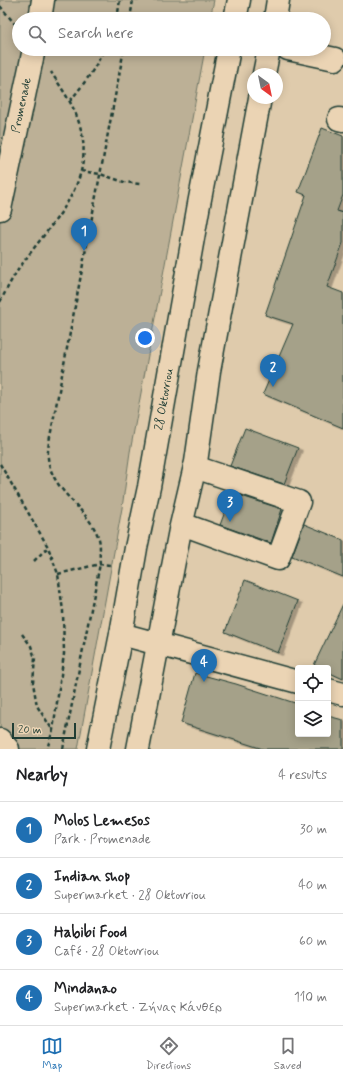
<!DOCTYPE html>
<html lang="en">
<head>
<meta charset="utf-8">
<style>
	body { margin:0; font-family:Mynerve,sans-serif; background:#f2f2f2; color:#202124 }
	.controls { position:absolute; right:12px; bottom:12px; display:grid; overflow:hidden; border-radius:4px; box-shadow:0 2px 10px #0003 }
	.controls button { width:36px; height:36px; display:grid; place-items:center; padding:0; border:0; border-bottom:1px solid #e0e0e0; background:#fff; color:#202124; font:20px sans-serif }
	.compass { position:absolute; left:247px; top:68px; width:36px; height:36px; border-radius:50%; background:#fff; box-shadow:0 2px 10px #0003; rotate:147deg }
	.scale { position:absolute; left:12px; bottom:10px; width:64px; box-sizing:border-box; padding-left:4px; border:2px solid #1f3d34; border-top:0; font-size:11px; line-height:14px; white-space:nowrap; color:#1f3d34; -webkit-text-stroke:3px #ebd4b4; paint-order:stroke }
	.you { position:absolute; left:145px; top:338px; width:14px; height:14px; margin:-10px; border:3px solid #fff; border-radius:50%; background:#1a73e8; box-shadow:0 0 0 6px #1a73e833 }
	.badge { display:grid; place-items:center; width:26px; height:26px; border-radius:50%; background:#1f6fb2; color:#fff; font-size:13px; font-weight:700 }
	.pin { position:absolute; translate:-50% -33px; filter:drop-shadow(0 1px 2px #0008) }
	.pin::after { content:''; position:absolute; top:21px; width:14px; height:12px; background:inherit; clip-path:polygon(0 0,100% 0,50% 100%) }
	.list { margin:0; padding:0; list-style:none }
	h2 { display:flex; justify-content:space-between; align-items:center; height:52px; margin:0; padding:0 16px; font-size:17px }
	h2 small { font-size:13px; font-weight:400; color:#757577 }
	.list li { display:grid; grid-template-columns:26px 1fr auto; gap:12px; align-items:center; box-sizing:border-box; height:56px; padding:0 16px; border-top:1px solid #e0e0e0 }
	.list b { display:block; font-size:15px; white-space:nowrap }
	.list p { margin:0; font-size:13px; white-space:nowrap; color:#757577 }
	.list em { font-size:13px; font-style:normal; color:#757577 }
	.icon { flex:none; width:22px; height:22px; fill:none; stroke:currentColor; stroke-width:2; stroke-linecap:round; stroke-linejoin:round }
	.map { position:relative; flex:none; width:343px; height:749px; overflow:hidden }
	.search { position:absolute; background:#fff; box-shadow:0 2px 10px #0003; left:12px; right:12px; top:12px; height:44px; display:flex; align-items:center; gap:10px; box-sizing:border-box; padding:0 14px; border-radius:22px; color:#757577; font-size:15px }
	.sheet { height:276px; background:#fff }
	nav { display:flex; justify-content:space-around; align-items:center; box-sizing:border-box; height:56px; border-top:1px solid #e0e0e0; background:#fff; font-size:11px; color:#757577 }
	nav a { display:grid; justify-items:center; gap:2px }
	nav .on { color:#1f6fb2 }
	.map>svg:first-child { display:block }
	.green { fill:#bcb096; stroke:#6e7665 }
	.building { fill:#a5a189; stroke:#1f3d34; filter:url(#shadow) }
	.lines { fill:none; stroke-linecap:round; stroke-linejoin:round }
	.minor-casing { stroke:#1f3d34; stroke-width:25 }
	.major-casing { stroke:#1f3d34; stroke-width:25 }
	.path { stroke:#1f3d34; stroke-width:2.5; stroke-dasharray:4 3; stroke-linecap:butt }
	.minor { stroke:#ebd4b4; stroke-width:22 }
	.major { stroke:#ebd4b4; stroke-width:22 }
	.labels { text-anchor:middle; dominant-baseline:central; stroke-width:3.5; stroke-linejoin:round; paint-order:stroke }
	.street-label { font-size:12px; fill:#1f3d34; stroke:#ebd4b4 }
</style>
</head>
<body>
<div class="map">
<svg width="343" height="749" viewBox="0 0 343 749">
	<defs>
		<filter id="shadow"><feDropShadow dx="4.5" dy="2.5" stdDeviation="0" flood-color="#0004"/></filter>
	</defs>
	<rect width="100%" height="100%" fill="#dfcbac"/>
	<filter id="ink" filterUnits="userSpaceOnUse"><feTurbulence type="fractalNoise" baseFrequency=".025" numOctaves="2"/><feDisplacementMap in="SourceGraphic" scale="8" xChannelSelector="R" yChannelSelector="G"/><feConvolveMatrix kernelMatrix="1 2 1 2 8 2 1 2 1" color-interpolation-filters="sRGB"/></filter>
	<g filter="url(#ink)">
		<!-- green -->
		<path class="green" d="M0,0H214L210,19H19V49H205L130,452L122,508L78,749H0Z"/>
		<!-- building -->
		<path class="building" d="M322,128L343,136V195L337,211L343,213V243L327,287L343,293V428L263,394L293,324L265,315L306,195L298,192Z
			M245,428L298,448L284,484L230,466Z
			M232,493L282,509L271,543L220,525Z
			M304,524L343,540V577L292,556Z
			M245,580L298,601L278,653L225,632Z
			M343,604V679L328,672V668H320L314,665Z
			M195,673L236,684L298,704V734H328V716L343,720V749H263L181,723Z"/>
		<g class="lines">
			<!-- minor casing -->
			<g class="minor-casing">
				<g id="minor">
					<path d="M40,19L43,0"/>
					<path d="M288,49L335,59"/>
					<path d="M339,119L343,120"/>
					<path id="s1" d="M0,209L34,49"/>
					<path d="M182,524L278,559L299,502L195,467"/>
					<path d="M121,634L298,682"/>
					<path d="M328,690L343,694"/>
					<path d="M0,740L8,749"/>
				</g>
			</g>
			<!-- major casing -->
			<g class="major-casing">
				<g id="major">
					<path d="M235,19L239,0"/>
					<path d="M275,19L278,0"/>
					<path d="M264,74L269,49"/>
					<path id="s2" d="M98,749L121,634L136,548L149,487L199,204L229,49"/>
					<path d="M138,749L180,530L196,462L209,371L260,98"/>
				</g>
			</g>
			<!-- path -->
			<path class="path" d="M0,6L19,29
				M117,19L120,0
				M130,19L133,0
				M70,101C83,85 96,68 104,49
				M81,171L100,174L124,182L140,184
				M0,302C6,291 11,280 18,270C50,222 102,182 77,117C71,101 60,86 51,72
				M0,464L48,547L58,574L63,611L64,654L53,730L47,749
				M34,561L48,547
				M58,574L100,564L111,565
				M22,634L31,646L35,658L33,683L37,706L52,729
				M63,749L100,564C99,556 101,546 99,539C89,508 52,493 48,458C47,448 51,432 53,422L124,49"/>
			<!-- minor -->
			<use href="#minor" class="minor"/>
			<!-- major -->
			<use href="#major" class="major"/>
		</g>
	</g>
	<g class="labels">
		<!-- street labels -->
		<g class="street-label">
			<text stroke="none"><textPath href="#s1" startOffset="106">Promenade</textPath></text>
			<text stroke="none"><textPath href="#s2" startOffset="356">28 Oktovriou</textPath></text>
		</g>
	</g>
</svg>
<div class="controls">
<button><svg class="icon" aria-label="locate" viewBox="0 0 24 24"><circle cx="12" cy="12" r="6"/><path d="M12 2v4M12 18v4M2 12h4M18 12h4"/></svg></button>
<button><svg class="icon" aria-label="layers" viewBox="0 0 24 24"><path d="M12 4l9 5-9 5-9-5zM3 14l9 5 9-5"/></svg></button>
</div>
<svg class="compass" viewBox="-18 -18 36 36"><path d="M0-13l5 13h-10z" fill="#e53935"/><path d="M0 13l5-13h-10z" fill="#757577"/></svg>
<div class="scale">20 m</div>
<div class="you"></div>
<div class="pin badge" style="left:84px;top:251px">1</div>
<div class="pin badge" style="left:273px;top:387px">2</div>
<div class="pin badge" style="left:230px;top:522px">3</div>
<div class="pin badge" style="left:204px;top:682px">4</div>
<div class="search"><svg class="icon" aria-label="search" viewBox="0 0 24 24"><circle cx="10" cy="10" r="6"/><path d="M15 15l6 6"/></svg>Search here</div>
</div>
<section class="sheet">
<h2>Nearby<small>4 results</small></h2>
<ul class="list">
<li><span class="badge">1</span><div><b>Molos Lemesos</b><p>Park · Promenade</p></div><em>30 m</em></li>
<li><span class="badge">2</span><div><b>Indian shop</b><p>Supermarket · 28 Oktovriou</p></div><em>40 m</em></li>
<li><span class="badge">3</span><div><b>Habibi Food</b><p>Café · 28 Oktovriou</p></div><em>60 m</em></li>
<li><span class="badge">4</span><div><b>Mindanao</b><p>Supermarket · Ζήνας Κάνθερ</p></div><em>110 m</em></li>
</ul>
</section>
<nav>
<a class="on"><svg class="icon" aria-label="map" viewBox="0 0 24 24"><path d="M3 6l6-2 6 2 6-2v14l-6 2-6-2-6 2zM9 4v14M15 6v14"/></svg>Map</a>
<a><svg class="icon" aria-label="directions" viewBox="0 0 24 24"><path d="M12 3l9 9-9 9-9-9zM9 14v-3h6M13 9l2 2-2 2"/></svg>Directions</a>
<a><svg class="icon" aria-label="saved" viewBox="0 0 24 24"><path d="M7 4h10v16l-5-4-5 4z"/></svg>Saved</a>
</nav>
</body>
</html>
